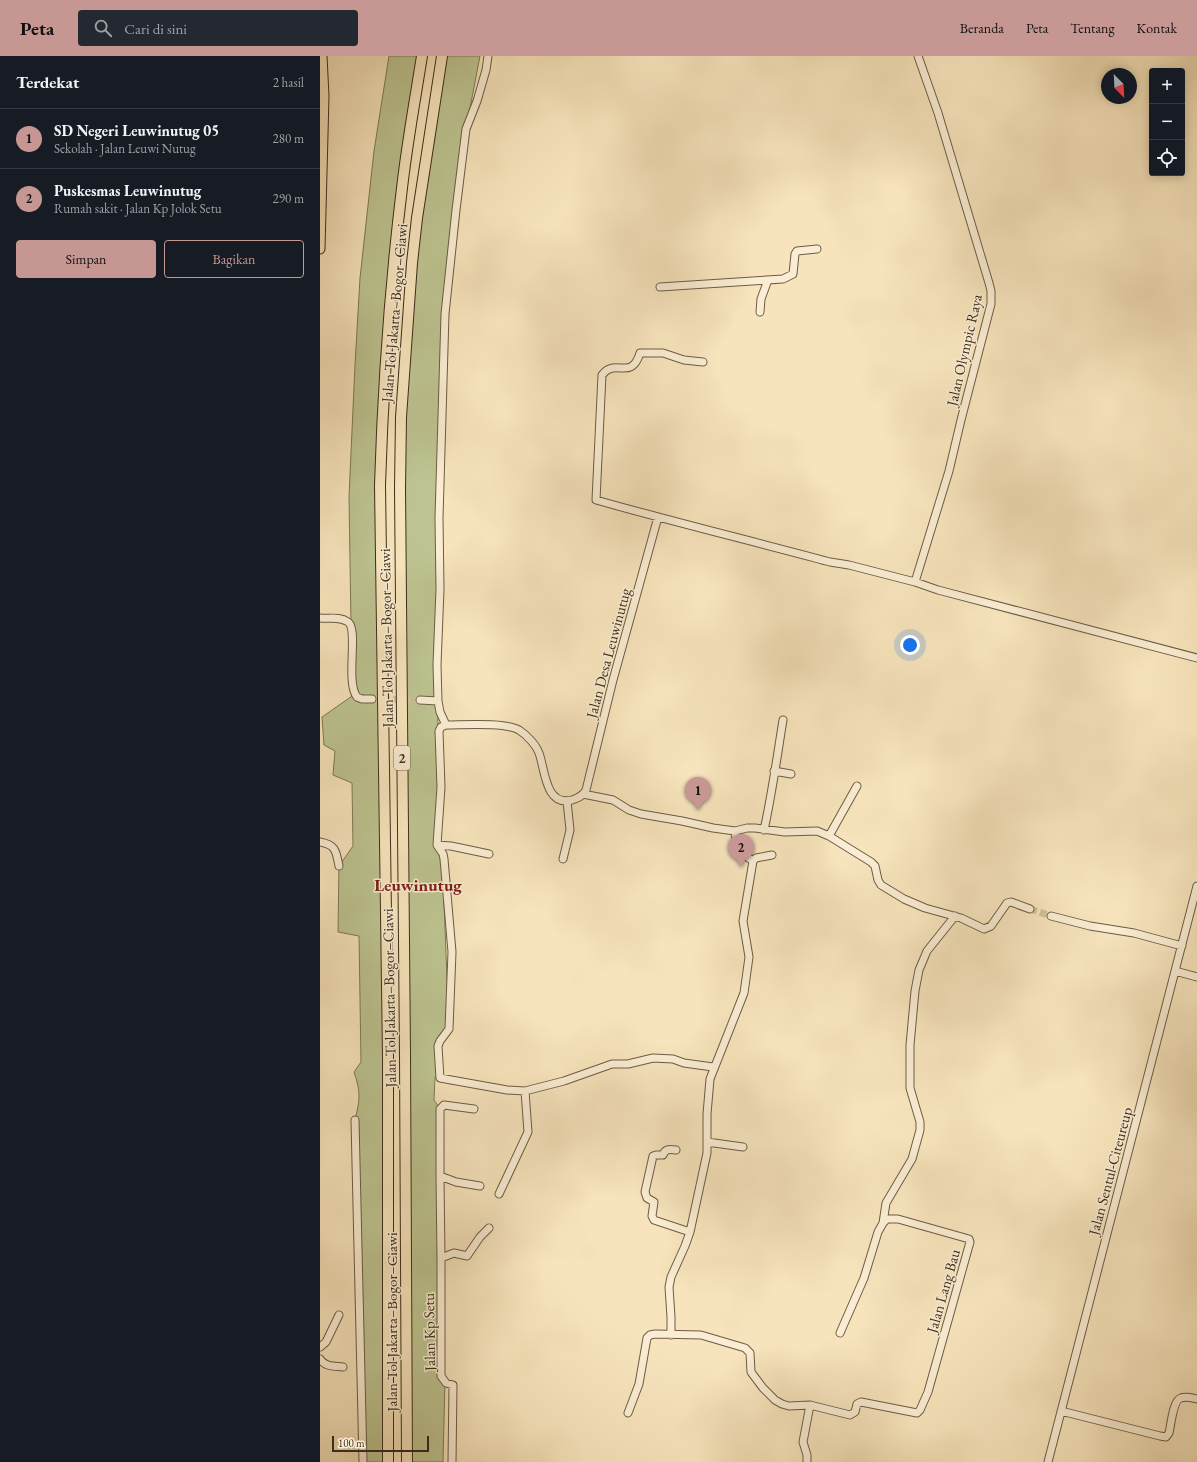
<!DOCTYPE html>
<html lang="id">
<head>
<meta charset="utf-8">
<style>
	body { margin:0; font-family:"EB Garamond",serif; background:#242831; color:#f1f3f6 }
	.controls { position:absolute; right:12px; top:12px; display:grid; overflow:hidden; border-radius:4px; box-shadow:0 2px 10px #0003 }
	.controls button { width:36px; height:36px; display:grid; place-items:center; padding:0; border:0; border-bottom:1px solid #363941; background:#171b24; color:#f1f3f6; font:20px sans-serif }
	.compass { position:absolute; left:781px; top:12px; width:36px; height:36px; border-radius:50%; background:#171b24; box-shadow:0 2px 10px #0003; rotate:156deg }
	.scale { position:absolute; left:12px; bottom:10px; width:97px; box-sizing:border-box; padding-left:4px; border:2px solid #3d2e1b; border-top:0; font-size:11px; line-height:14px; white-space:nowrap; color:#3d2e1b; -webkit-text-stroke:3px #faedd3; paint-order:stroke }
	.you { position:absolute; left:590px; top:589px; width:14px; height:14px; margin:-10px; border:3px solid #fff; border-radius:50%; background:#1a73e8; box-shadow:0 0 0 6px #1a73e833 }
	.badge { display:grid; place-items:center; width:26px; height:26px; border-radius:50%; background:#c59692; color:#111; font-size:13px; font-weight:700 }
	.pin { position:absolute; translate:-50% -33px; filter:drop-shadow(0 1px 2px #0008) }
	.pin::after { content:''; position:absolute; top:21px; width:14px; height:12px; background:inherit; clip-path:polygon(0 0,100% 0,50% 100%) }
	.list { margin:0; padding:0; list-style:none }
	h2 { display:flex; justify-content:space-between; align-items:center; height:52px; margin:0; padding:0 16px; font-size:17px }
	h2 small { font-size:13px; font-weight:400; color:#9ea1a6 }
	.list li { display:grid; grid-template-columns:26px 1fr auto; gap:12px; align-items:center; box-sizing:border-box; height:60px; padding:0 16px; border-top:1px solid #363941 }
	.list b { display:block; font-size:15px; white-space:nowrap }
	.list p { margin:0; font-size:13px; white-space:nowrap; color:#9ea1a6 }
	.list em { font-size:13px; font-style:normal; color:#9ea1a6 }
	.actions { display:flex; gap:8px; padding:12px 16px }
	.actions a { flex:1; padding:9px 0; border:1px solid #c59692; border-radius:4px; text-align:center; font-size:14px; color:#c59692 }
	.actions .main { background:#c59692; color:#111 }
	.icon { flex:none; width:22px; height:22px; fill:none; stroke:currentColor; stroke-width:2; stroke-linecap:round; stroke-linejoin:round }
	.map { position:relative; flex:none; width:877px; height:1406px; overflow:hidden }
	header { display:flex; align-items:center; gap:24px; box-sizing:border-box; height:56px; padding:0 20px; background:#c59692; color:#111 }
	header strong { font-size:19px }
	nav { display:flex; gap:22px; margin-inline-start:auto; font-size:14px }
	.search { width:280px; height:36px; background:#242831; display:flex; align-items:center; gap:10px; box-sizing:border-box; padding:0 14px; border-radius:4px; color:#9ea1a6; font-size:15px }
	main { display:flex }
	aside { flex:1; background:#171b24 }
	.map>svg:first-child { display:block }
	.green { fill:#bdc491; stroke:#7d7956 }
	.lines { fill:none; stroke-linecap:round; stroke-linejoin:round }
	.minor-tunnel { stroke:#d2c09c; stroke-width:7; stroke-dasharray:7 3.5; stroke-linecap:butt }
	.minor-casing { stroke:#6c5c43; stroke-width:9 }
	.major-casing { stroke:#3d2e1b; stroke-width:11 }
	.highway-casing { stroke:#3d2e1b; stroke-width:12 }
	.minor { stroke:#faedd3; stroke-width:7 }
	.major { stroke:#f7e4bc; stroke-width:9 }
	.highway { stroke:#f7e4bc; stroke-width:10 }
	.labels { text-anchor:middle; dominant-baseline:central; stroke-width:3; stroke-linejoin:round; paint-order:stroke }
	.shield { fill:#faedd3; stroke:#766752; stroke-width:1 }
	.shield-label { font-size:14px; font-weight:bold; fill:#3d2e1b }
	.street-label { font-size:15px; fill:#3d2e1b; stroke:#faedd3 }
	.quarter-label { font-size:17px; font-weight:bold; fill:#7a1f14; stroke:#faedd3 }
</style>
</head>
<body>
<header>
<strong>Peta</strong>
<div class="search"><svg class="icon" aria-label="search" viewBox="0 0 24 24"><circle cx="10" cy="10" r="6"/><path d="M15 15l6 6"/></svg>Cari di sini</div>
<nav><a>Beranda</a><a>Peta</a><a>Tentang</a><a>Kontak</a></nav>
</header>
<main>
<aside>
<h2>Terdekat<small>2 hasil</small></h2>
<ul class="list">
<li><span class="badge">1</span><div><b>SD Negeri Leuwinutug 05</b><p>Sekolah · Jalan Leuwi Nutug</p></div><em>280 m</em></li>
<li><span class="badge">2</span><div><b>Puskesmas Leuwinutug</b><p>Rumah sakit · Jalan Kp Jolok Setu</p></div><em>290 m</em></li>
</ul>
<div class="actions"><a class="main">Simpan</a><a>Bagikan</a></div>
</aside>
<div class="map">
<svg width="877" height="1406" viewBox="0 0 877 1406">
	<rect width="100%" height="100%" fill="#f7e4bc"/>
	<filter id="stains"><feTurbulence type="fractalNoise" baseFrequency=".005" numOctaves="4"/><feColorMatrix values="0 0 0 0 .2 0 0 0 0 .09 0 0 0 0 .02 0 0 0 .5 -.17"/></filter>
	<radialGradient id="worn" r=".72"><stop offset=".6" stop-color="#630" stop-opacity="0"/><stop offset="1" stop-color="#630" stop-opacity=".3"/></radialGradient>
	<!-- green -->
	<path class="green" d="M69,0H102L82,131L62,362L68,1406H43L35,1064C40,1044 41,1036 34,1016L41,1006L39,880L18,876L19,810L33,790L32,727L13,719L15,695L4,689L2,661L35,638L31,570L29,440L35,309L40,222L54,95Z
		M122,0H160L146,73L125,265L117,609L119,742L117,789L122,796L129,973L120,985V1022L115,1021L114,1044L120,1053L121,1320L125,1327L123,1406H87L80,387L90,239Z"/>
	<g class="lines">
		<!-- minor-tunnel -->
		<path class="minor-tunnel" d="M52,643L100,644
			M710,853L731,860"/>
		<!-- minor casing -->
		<g class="minor-casing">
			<path id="minor" d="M340,231L463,223L473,218L475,198L477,195L497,193
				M440,256L441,243L448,224
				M383,306L364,304L343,297H320C311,326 295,301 282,319L276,444C354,466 432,485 510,506L529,509L595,526L618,534L877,602
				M338,461L293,624L266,734C263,740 258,742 252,744C225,751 225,713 219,697C216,689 207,679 199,674C184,666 144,669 126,669L121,671L119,675L121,731L117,789L123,798L124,803L132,896L129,973L120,985L118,990L120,1022L187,1034L205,1035L244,1025L292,1008H308L333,1002L353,1003L364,1007L393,1011
				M595,526L629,415L641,364L671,248V235L669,227L618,57L598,0
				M0,562C9,563 20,560 28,566C39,573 25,626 37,641L42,643H52
				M100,644L118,645L120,656L126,669
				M118,645L117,609L120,533L119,462L125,258L136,154L146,73L157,45L166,14L168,0
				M454,715L471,718
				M263,738L293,744L309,754L321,758L362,765L393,772L415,775L427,772H435L465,776L497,775L509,780L551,806L555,810L558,824L561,829L584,843L605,852L641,862L664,873L671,870L687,847L691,846L710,853
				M444,774C452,738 457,701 463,664
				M415,775L417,794L433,805
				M509,780L537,730
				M0,786C16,789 16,795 19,810
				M117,789L131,790L169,798
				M243,803L250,774L247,745
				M731,860L770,870L814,877L862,890
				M855,915L877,921
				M154,1053L124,1049L120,1053V1120L136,1126L160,1130
				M35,1064L43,1406
				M387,1086L423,1091
				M356,1094C349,1093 345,1093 343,1099H336L333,1100L325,1136L327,1142L334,1146L332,1160L334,1164L370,1176
				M120,1120L121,1202
				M179,1138L208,1076L205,1035
				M563,1167L566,1147L592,1103L600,1074V1066L590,1032V989L595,935L599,914L607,895L635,860
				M351,1279V1261L349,1231L351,1221L365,1190L370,1176L387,1097V1058L390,1023L424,937L429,901L423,865L433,805L436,802L452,799
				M0,1291L6,1286L19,1259
				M0,1303C5,1311 14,1310 23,1311
				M741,1355L840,1380L846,1381L849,1377C851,1369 853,1344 861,1342C866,1340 872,1342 877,1343
				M308,1357L319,1328L327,1282L330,1279L335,1278L381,1279L425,1292L430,1297L431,1316L443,1332L455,1344L462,1348L469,1350L490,1349L530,1359L535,1356L537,1348L541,1346L597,1357L600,1354L608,1336L650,1186L649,1183L578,1163H567L563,1167L558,1176L544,1222L520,1277
				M132,1406L133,1329L126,1327L121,1320V1202L134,1197L147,1200L160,1181L169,1172
				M487,1406V1399L483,1386L490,1349
				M728,1406L877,830"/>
		</g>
		<!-- major casing -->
		<g class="major-casing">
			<path id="major" d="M0,193L4,40L2,0"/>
		</g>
		<!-- highway casing -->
		<g class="highway-casing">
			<path id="highway" d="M68,1406V1000L60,429C63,330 70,231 82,132C87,88 95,44 102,0
				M87,1406L85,1000L80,432L81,361L92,207L97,162L122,0"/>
		</g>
		<!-- minor -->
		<use href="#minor" class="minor"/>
		<!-- major -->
		<use href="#major" class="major"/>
		<!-- highway -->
		<use href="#highway" class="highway"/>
	</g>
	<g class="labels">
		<!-- shield labels -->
		<rect class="shield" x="74" y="690" width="16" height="24" rx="3"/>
		<g class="shield-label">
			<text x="82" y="702">2</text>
		</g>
		<!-- street labels -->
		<g class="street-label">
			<text transform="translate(74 257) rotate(-85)">Jalan Tol Jakarta–Bogor–Ciawi</text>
			<text transform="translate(644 294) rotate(-77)">Jalan Olympic Raya</text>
			<text transform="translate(66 582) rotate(-91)">Jalan Tol Jakarta–Bogor–Ciawi</text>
			<text transform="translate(288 597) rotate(-75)">Jalan Desa Leuwinutug</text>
			<text transform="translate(69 942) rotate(-91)">Jalan Tol Jakarta–Bogor–Ciawi</text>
			<text transform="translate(790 1115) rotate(-75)">Jalan Sentul-Citeureup</text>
			<text transform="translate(623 1235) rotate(-74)">Jalan Lang Bau</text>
			<text transform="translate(71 1266) rotate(-90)">Jalan Tol Jakarta–Bogor–Ciawi</text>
			<text transform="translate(109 1276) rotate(-91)">Jalan Kp Setu</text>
		</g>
		<!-- quarter labels -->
		<g class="quarter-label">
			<text x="98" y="829">Leuwinutug</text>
		</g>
	</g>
	<rect width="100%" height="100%" filter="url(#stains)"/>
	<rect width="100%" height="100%" fill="url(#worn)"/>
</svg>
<div class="controls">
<button>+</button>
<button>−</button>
<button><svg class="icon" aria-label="locate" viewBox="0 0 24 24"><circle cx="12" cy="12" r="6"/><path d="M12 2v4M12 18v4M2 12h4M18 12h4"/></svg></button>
</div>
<svg class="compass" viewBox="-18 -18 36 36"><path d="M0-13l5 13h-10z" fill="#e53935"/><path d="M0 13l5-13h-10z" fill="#9ea1a6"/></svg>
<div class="scale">100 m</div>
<div class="you"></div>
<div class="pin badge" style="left:378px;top:754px">1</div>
<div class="pin badge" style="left:421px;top:811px">2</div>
</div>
</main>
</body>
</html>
